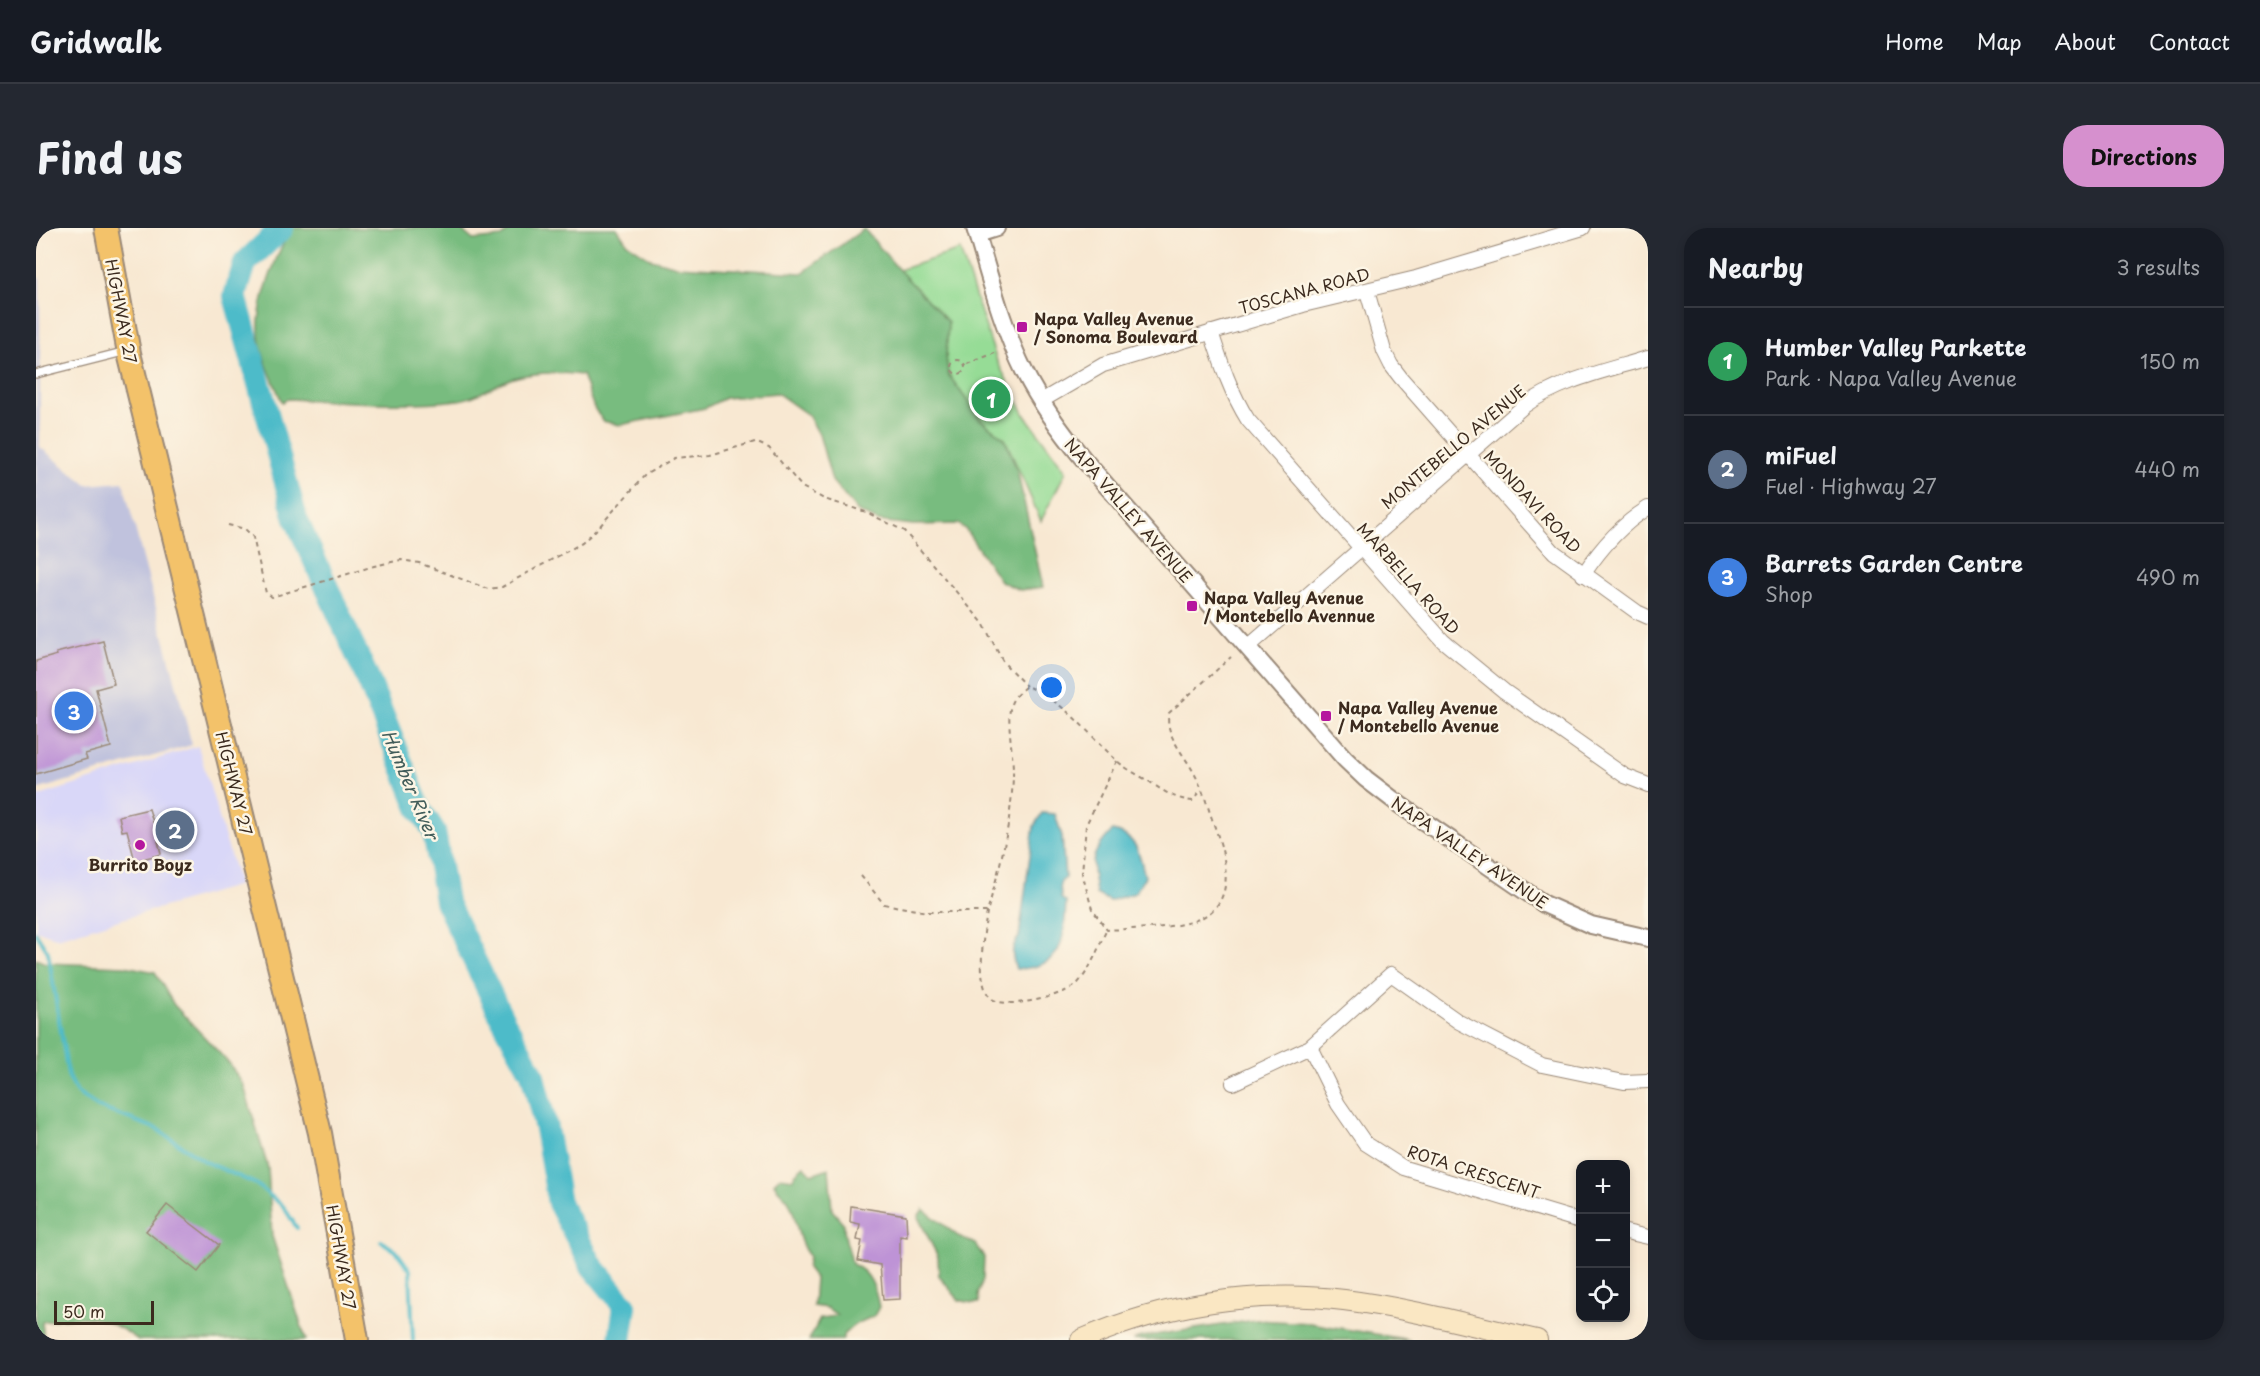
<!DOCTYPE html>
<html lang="en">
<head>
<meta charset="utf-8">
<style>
	body { margin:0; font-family:"Playpen Sans",sans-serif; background:#242831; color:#f1f3f6 }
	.controls { position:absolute; right:18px; bottom:18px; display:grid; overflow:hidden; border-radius:12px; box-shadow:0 3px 9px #0003 }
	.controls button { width:54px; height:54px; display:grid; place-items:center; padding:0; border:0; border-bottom:2px solid #363941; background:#171b24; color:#f1f3f6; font:30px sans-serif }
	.scale { position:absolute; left:18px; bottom:15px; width:100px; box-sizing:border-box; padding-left:6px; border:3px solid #3b2a1e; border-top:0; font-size:16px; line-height:21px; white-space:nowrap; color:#3b2a1e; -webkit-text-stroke:4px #fcf5e5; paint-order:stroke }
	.you { position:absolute; left:1016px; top:460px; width:21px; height:21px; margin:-15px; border:4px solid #fff; border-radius:50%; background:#1a73e8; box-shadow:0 0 0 9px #1a73e833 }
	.badge { display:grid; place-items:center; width:39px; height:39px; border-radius:50%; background:#d690ce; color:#fff; font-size:20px; font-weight:700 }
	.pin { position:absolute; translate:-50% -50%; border:3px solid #fff; box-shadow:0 2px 6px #0006 }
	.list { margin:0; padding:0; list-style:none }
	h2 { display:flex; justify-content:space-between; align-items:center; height:78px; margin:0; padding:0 24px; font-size:26px }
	h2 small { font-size:20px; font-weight:400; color:#9ea1a6 }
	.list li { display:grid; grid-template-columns:39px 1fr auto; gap:18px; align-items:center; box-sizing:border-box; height:108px; padding:0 24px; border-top:2px solid #363941 }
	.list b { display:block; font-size:22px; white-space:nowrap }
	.list p { margin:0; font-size:20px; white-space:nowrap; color:#9ea1a6 }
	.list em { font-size:20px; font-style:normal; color:#9ea1a6 }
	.icon { flex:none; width:33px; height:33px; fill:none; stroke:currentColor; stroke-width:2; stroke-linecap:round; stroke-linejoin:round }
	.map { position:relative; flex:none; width:1612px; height:1112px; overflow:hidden; border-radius:24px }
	header { display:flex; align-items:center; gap:36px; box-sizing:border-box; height:84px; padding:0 30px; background:#171b24; border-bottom:2px solid #363941 }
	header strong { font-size:28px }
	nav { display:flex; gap:33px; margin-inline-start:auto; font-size:21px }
	.intro { display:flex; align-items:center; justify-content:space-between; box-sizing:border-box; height:144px; padding:0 36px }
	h1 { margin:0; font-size:42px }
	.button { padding:15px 27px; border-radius:24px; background:#d690ce; color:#111; font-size:21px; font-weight:700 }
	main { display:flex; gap:36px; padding:0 36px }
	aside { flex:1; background:#171b24; border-radius:24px; box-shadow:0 3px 9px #0003 }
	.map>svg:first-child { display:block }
	.built { fill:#d9d7f8 }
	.industrial { fill:#c0c2dd }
	.green { fill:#96dc96; stroke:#68835a; stroke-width:1.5 }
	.forest { fill:#78bc7f; stroke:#5a734e; stroke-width:1.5 }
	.water { fill:#4ebbc9; stroke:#447274; stroke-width:1.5 }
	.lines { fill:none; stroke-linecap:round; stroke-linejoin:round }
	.stream { stroke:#4ebbc9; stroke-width:4 }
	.river { stroke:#4ebbc9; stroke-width:24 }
	.building { fill:#be93d6 }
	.service-casing { stroke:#9a8978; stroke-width:10 }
	.minor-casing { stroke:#9a8978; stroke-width:16 }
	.tertiary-casing { stroke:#9a8978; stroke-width:20 }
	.secondary-casing { stroke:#9a8978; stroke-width:22 }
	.primary-casing { stroke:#9a8978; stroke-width:26 }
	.path { stroke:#9a8978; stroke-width:2; stroke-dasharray:4.5 4.5; stroke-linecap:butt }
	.service { stroke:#fff; stroke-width:7 }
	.minor { stroke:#fff; stroke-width:14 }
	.tertiary { stroke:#fff; stroke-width:16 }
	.secondary { stroke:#fae7c3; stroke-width:20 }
	.primary { stroke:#f3c26a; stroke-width:22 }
	.poi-dot { fill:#b5179e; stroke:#fcf5e5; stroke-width:2 }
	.labels { text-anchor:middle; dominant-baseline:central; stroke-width:5; stroke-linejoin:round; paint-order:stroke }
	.street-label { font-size:16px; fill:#3b2a1e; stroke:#fcf5e5 }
	.poi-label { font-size:16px; font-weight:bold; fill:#3b2a1e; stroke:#fcf5e5; text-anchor:start }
	.water-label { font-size:18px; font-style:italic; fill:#425d5a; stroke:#fcf5e5 }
</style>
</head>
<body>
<header>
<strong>Gridwalk</strong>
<nav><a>Home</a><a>Map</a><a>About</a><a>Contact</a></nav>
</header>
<div class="intro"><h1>Find us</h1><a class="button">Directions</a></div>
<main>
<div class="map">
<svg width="1612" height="1112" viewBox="0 0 1612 1112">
	<rect width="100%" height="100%" fill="#fcf5e5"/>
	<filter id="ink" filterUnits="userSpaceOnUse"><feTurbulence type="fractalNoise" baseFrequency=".0167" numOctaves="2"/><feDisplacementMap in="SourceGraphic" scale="12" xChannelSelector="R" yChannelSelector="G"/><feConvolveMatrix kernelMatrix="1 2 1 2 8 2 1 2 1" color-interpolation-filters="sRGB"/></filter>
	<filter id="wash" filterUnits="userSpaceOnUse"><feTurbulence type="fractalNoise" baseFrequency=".008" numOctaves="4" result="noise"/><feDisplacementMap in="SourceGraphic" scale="24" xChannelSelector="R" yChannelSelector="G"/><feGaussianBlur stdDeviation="1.35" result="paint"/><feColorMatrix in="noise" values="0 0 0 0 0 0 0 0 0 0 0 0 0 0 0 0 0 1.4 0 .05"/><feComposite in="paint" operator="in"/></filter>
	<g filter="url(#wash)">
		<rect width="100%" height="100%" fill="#f8e8d2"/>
		<!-- built -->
		<path class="built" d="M162,518L203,657L21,710L0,702V569Z"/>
		<!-- industrial -->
		<path class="industrial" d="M4,50V219L51,257L87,254L156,517L0,562V51Z"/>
		<!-- green -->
		<path class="green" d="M924,22L961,133L989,187L1030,243L1005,293L969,211L944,191L912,146L910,129L912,94L863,42Z"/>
		<!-- forest -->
		<path class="forest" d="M257,0H423L437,12L466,9L476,0H581L591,15L615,31L641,38L766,45L828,1L863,42L912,94L910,129L912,146L944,191L969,211L981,242L1007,359L984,362L964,353L930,302L922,296L877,297L842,293L822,284L796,253L783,206L772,187L741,165L689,170L669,180L584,197L567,193L558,180L546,147C524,144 499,144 477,150C459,156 441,170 422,172C366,179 307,173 251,171L246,174C223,120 213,103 235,45C241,29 246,14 257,0Z
			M0,731L9,735L89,738L119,744L138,777L192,834L208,858L232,940L236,1008L270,1112H102C68,1086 47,1086 6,1094L8,1112H0Z
			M768,938L776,946L793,940L796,982L808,996C807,1010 814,1021 816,1036C835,1044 839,1059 843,1079L838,1088L818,1097L807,1107V1112H773L784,1091L801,1087L791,1080L777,1078L779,1050L771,1040L773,1028C760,1012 762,991 753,974C749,966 743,966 738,955L744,949L757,951L759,946Z
			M887,981L922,1008L939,1016L948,1029L947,1051L942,1065L943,1075H936L923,1072L903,1048L902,1029L882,989Z
			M1220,1092L1274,1095L1374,1112H1097L1105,1109Z"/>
		<!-- water -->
		<path class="water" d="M1006,585L1019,586L1026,608L1029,650L1024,655L1025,670L1030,674C1028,713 1028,740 980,741C976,728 974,720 983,709L998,598Z
			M1076,603C1102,607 1104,628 1109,649L1099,665L1073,673L1060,666C1056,633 1052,628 1076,603Z"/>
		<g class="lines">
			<!-- stream -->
			<path class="stream" d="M0,705L12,724L32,847L41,865L62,879L121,901L168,933L220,956L247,978L261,1000
				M345,1013L360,1023L374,1042L377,1112"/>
			<!-- river -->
			<path class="river" d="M246,0L209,35L199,68L260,291L335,458L383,580L398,603L410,673L467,792L496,845L510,900L523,975L556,1038L589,1078L584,1112"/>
		</g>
		<g id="blocks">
			<!-- building -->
			<path class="building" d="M67,413L78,456L60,461L75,519L49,526L51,531L0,546V433L21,427L20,425Z
				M113,581L117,594L149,586L154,605L122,613L125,626L99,633L91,602L86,603L83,588Z
				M131,977L183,1017L162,1044L110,1003Z
				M815,978L870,987L871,1009L864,1008V1071L847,1072L844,1037L822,1033L826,1013L821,1012L824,996L814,994Z"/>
		</g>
	</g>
	<g filter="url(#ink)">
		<use href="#blocks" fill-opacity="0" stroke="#9a8978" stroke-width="1.5"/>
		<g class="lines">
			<!-- service casing -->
			<g class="service-casing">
				<path id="service" d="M0,146L91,123"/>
			</g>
			<!-- minor casing -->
			<g class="minor-casing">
				<path id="minor" d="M1331,63L1348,123L1355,137L1365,150L1518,324L1601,384L1612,389
					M1175,104C1185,135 1195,165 1212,192L1407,413L1468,463L1589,548L1612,557
					M1005,173L1067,137L1267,77L1380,50L1547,0
					M1547,347C1564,321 1586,296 1612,280
					M1212,419L1488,178C1524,152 1569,143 1612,130
					M1274,819L1302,876L1329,915L1368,940L1544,993
					M1197,855L1274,819L1355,746L1423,794L1506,837L1588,854L1612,853
					M1590,1004L1612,1009"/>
			</g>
			<!-- tertiary casing -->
			<g class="tertiary-casing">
				<path id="tertiary" d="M939,0C954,49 966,99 989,145C1005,177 1026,205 1049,233L1309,531L1330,551L1364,577L1508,676L1555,697L1612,710
					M941,6L960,0"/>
			</g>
			<!-- secondary casing -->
			<g class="secondary-casing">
				<path id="secondary" d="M1045,1112C1127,1076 1220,1061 1308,1072C1373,1080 1437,1098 1501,1112"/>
			</g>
			<!-- primary casing -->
			<g class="primary-casing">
				<path id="primary" d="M70,0L93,125L284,905L321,1112"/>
			</g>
			<!-- path -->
			<path class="path" d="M915 139a7 7 0 1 1 14 0a7 7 0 1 1-14 0Z
				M931,136L959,125
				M192,297L209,301L217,309L230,365L236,369L338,338L365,332L383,335L452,361L466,359L546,315L563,299L609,247L638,230L674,227L719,214L733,220L766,259L788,271L830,284L868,303L947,395L967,434L990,458
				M1081,533L1050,597L1046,645L1056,681L1071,702C1098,700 1142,702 1167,689C1203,670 1188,624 1177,594C1171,576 1166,559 1157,543C1147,525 1128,506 1133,485L1195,429
				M825,648L848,676L891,684H951C964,640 975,596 977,549C978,528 970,494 975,476C977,469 985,463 990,458C1028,473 1050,503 1079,531C1088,540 1102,547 1114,554C1127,563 1139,571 1156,573L1166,562
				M951,684C948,704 939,756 955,770C968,783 1030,768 1042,755C1055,741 1062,720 1070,703"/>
			<!-- service -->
			<use href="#service" class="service"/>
			<!-- minor -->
			<use href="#minor" class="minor"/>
			<!-- tertiary -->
			<use href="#tertiary" class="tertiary"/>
			<!-- secondary -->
			<use href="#secondary" class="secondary"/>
			<!-- primary -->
			<use href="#primary" class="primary"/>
		</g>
	</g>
	<!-- markers -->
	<g class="poi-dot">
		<rect x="980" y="93" width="12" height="12" rx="3"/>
		<rect x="1150" y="372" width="12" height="12" rx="3"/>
		<rect x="1284" y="482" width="12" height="12" rx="3"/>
		<circle cx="104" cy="617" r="6"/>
	</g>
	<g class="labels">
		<!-- street labels -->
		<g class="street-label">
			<text transform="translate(1268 62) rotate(-15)">TOSCANA ROAD</text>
			<text transform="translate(86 83) rotate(79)">HIGHWAY 27</text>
			<text transform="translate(1417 218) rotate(-40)">MONTEBELLO AVENUE</text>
			<text transform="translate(1497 273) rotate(47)">MONDAVI ROAD</text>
			<text transform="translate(1093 282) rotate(49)">NAPA VALLEY AVENUE</text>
			<text transform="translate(1373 350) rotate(48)">MARBELLA ROAD</text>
			<text transform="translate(199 555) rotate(76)">HIGHWAY 27</text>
			<text transform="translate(1434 624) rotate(34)">NAPA VALLEY AVENUE</text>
			<text transform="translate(1438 943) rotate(18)">ROTA CRESCENT</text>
			<text transform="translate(306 1029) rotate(80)">HIGHWAY 27</text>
		</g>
		<!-- poi labels -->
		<g class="poi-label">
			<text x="998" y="90">Napa Valley Avenue<tspan x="998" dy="18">/ Sonoma Boulevard</tspan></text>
			<text x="1168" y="369">Napa Valley Avenue<tspan x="1168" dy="18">/ Montebello Avennue</tspan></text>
			<text x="1302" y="479">Napa Valley Avenue<tspan x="1302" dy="18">/ Montebello Avenue</tspan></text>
			<text x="104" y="636" text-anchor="middle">Burrito Boyz</text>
		</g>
		<!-- water labels -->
		<g class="water-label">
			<text transform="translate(375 556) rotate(67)">Humber River</text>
		</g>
	</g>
</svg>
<div class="controls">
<button>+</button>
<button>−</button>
<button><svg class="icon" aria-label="locate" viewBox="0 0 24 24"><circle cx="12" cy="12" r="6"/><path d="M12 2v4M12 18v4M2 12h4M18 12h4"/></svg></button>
</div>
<div class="scale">50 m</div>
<div class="you"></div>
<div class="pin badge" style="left:955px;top:171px;background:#2e9e5b">1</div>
<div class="pin badge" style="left:139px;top:602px;background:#5c6f8a">2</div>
<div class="pin badge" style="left:38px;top:483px;background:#3f7fe0">3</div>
</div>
<aside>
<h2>Nearby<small>3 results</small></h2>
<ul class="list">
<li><span class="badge" style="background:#2e9e5b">1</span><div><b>Humber Valley Parkette</b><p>Park · Napa Valley Avenue</p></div><em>150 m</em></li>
<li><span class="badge" style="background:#5c6f8a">2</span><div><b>miFuel</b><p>Fuel · Highway 27</p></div><em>440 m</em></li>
<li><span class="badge" style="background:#3f7fe0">3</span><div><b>Barrets Garden Centre</b><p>Shop</p></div><em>490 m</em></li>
</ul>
</aside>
</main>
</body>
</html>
